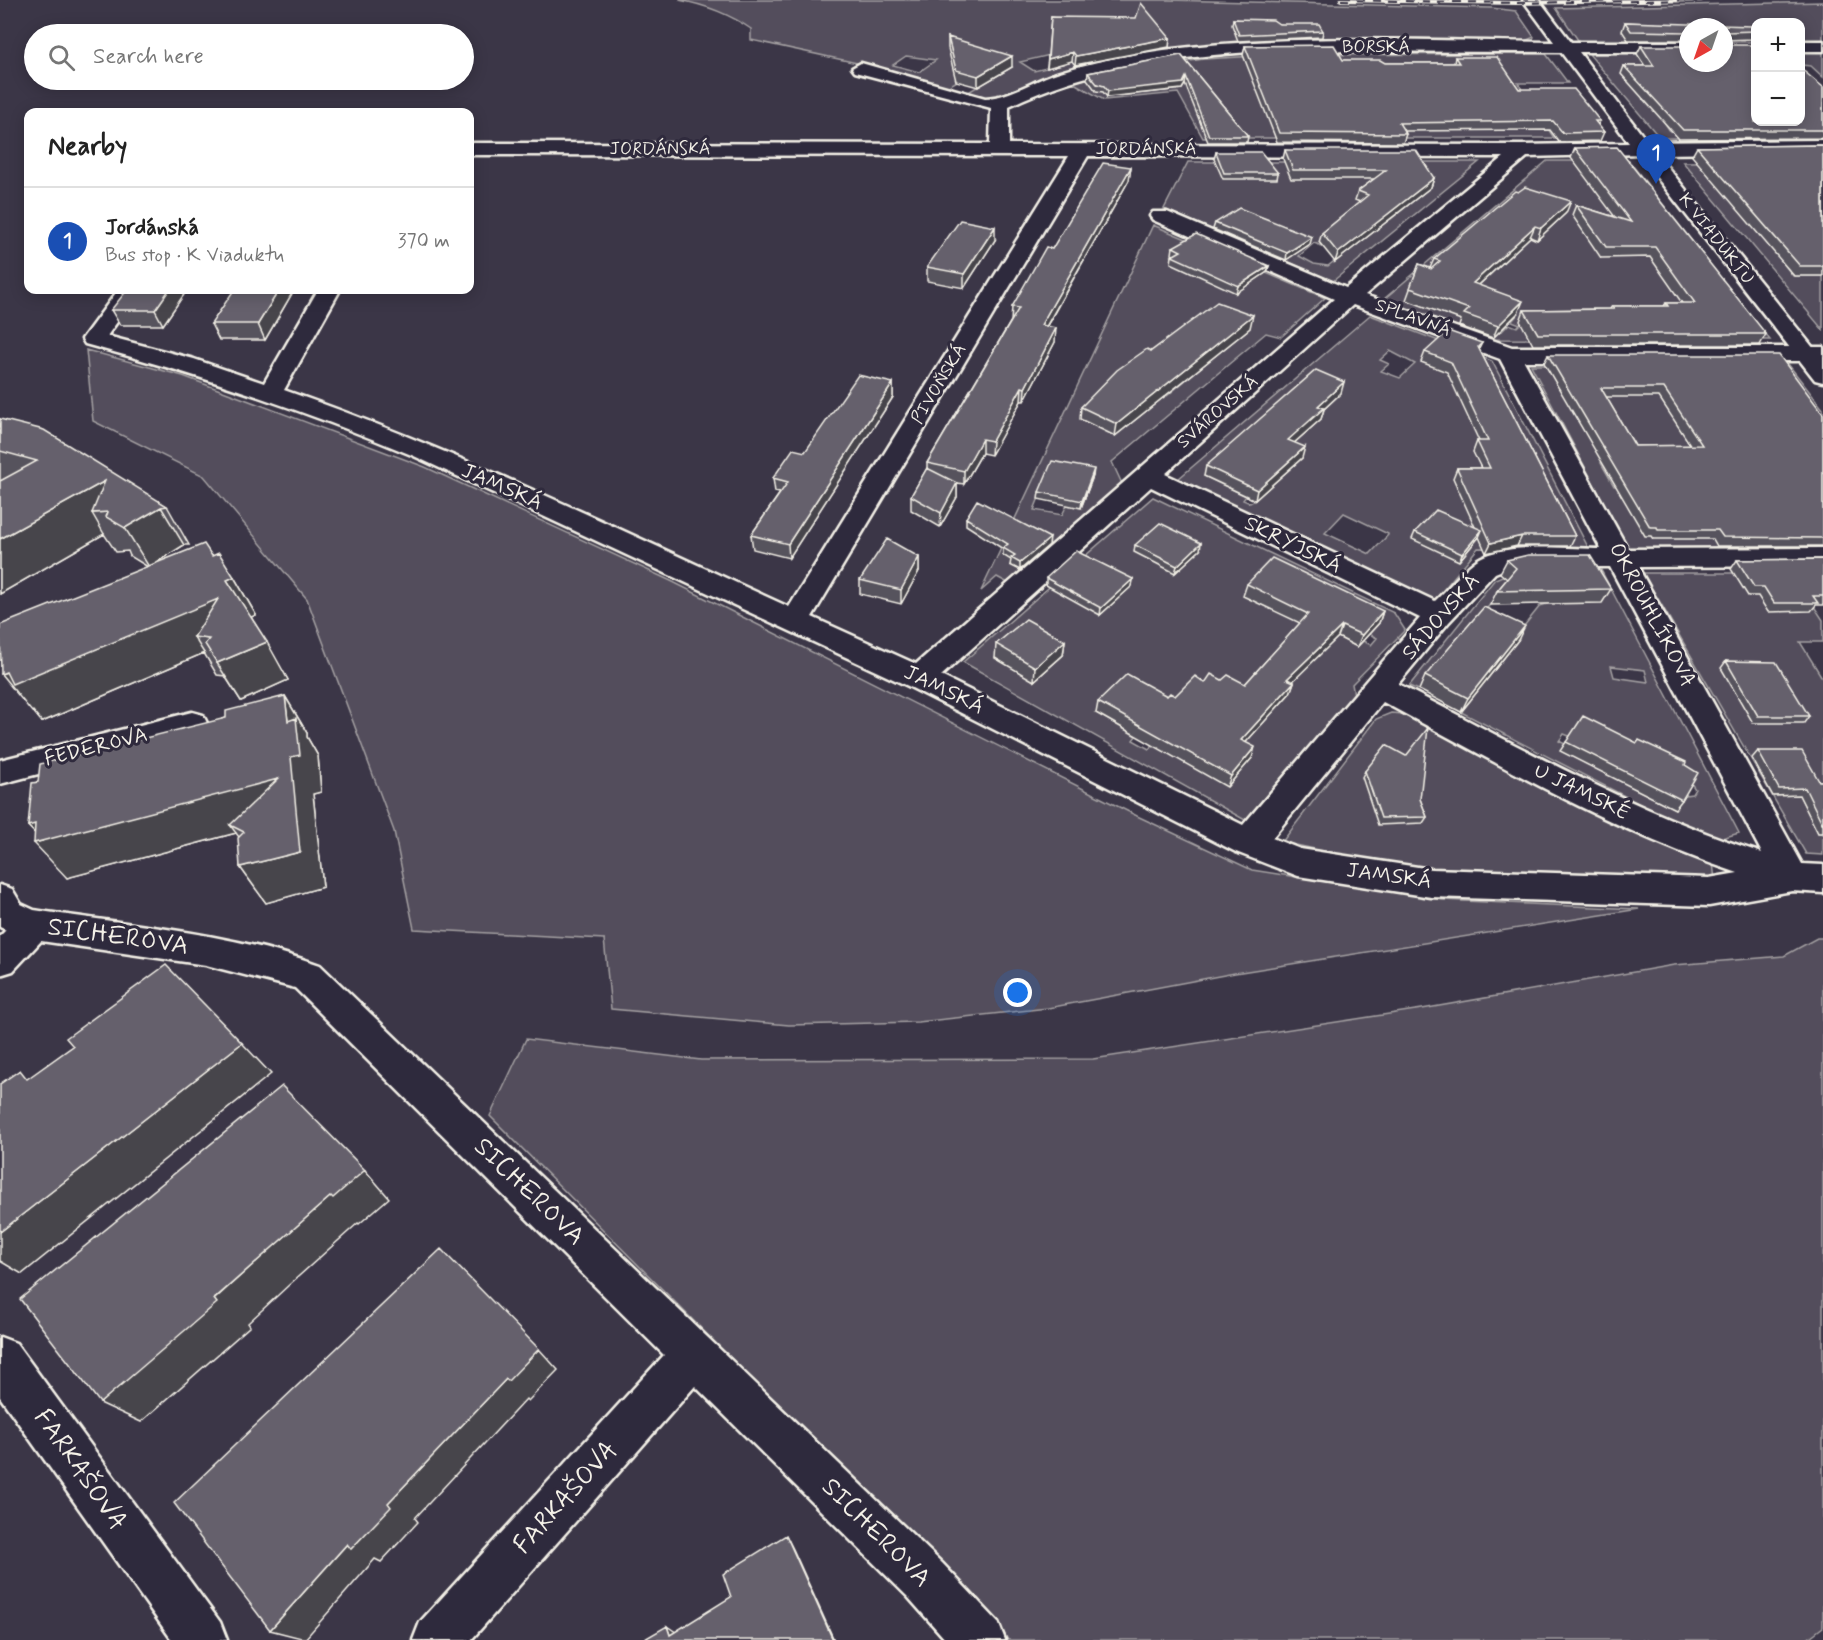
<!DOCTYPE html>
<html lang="en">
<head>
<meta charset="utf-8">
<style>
	body { margin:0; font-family:Mynerve,sans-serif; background:#f2f2f2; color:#222 }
	.controls { position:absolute; right:18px; top:18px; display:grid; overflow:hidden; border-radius:12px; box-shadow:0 3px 15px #0003 }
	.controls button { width:54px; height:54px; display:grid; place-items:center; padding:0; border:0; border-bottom:2px solid #e0e0e0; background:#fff; color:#222; font:30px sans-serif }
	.compass { position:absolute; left:1679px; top:18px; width:54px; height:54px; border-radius:50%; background:#fff; box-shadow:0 3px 15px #0003; rotate:220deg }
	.you { position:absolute; left:1018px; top:993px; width:21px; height:21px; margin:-15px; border:4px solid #fff; border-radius:50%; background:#1a73e8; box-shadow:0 0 0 9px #1a73e833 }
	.badge { display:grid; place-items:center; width:39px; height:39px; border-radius:50%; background:#1a73e8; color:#fff; font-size:20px; font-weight:700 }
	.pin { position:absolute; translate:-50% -50px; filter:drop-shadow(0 2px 3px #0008) }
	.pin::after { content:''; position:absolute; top:32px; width:21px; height:18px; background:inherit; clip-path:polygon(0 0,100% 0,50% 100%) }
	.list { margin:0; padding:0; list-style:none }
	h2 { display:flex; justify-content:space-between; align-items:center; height:78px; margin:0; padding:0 24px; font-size:26px }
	h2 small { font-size:20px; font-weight:400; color:#767676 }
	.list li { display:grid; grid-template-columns:39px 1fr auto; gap:18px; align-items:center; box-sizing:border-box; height:108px; padding:0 24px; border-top:2px solid #e0e0e0 }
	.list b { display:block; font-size:22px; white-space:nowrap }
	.list p { margin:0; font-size:20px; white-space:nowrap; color:#767676 }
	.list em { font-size:20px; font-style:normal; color:#767676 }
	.icon { flex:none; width:33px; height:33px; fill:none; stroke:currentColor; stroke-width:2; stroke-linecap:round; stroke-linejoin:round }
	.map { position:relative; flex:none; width:1823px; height:1640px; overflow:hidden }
	.search { position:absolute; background:#fff; box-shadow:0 3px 15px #0003; left:24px; top:24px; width:450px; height:66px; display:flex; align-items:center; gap:15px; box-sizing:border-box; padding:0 21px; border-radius:33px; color:#767676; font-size:22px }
	.panel { position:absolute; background:#fff; box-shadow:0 3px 15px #0003; left:24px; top:108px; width:450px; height:186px; border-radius:12px }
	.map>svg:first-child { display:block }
	.green { fill:#534e5c; stroke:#a4a0a2; stroke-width:1.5; fill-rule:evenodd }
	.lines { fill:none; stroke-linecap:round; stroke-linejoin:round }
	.street-casing { stroke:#f4f1e8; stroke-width:5 }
	.secondary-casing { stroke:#f4f1e8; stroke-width:5 }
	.street { fill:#2f2a3d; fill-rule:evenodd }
	.secondary { fill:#2f2a3d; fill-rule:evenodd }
	.rail-casing { stroke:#f4f1e8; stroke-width:4 }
	.rail { stroke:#2f2a3d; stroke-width:2; stroke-dasharray:8; stroke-linecap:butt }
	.wall { fill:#57535d; stroke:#f4f1e8; stroke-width:1.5; fill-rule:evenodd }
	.shaded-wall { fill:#47444c; stroke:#f4f1e8; stroke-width:1.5 }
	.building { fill:#65616c; stroke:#f4f1e8; stroke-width:1.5; fill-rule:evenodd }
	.labels { text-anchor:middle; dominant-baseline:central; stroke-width:6; stroke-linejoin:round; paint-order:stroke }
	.far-street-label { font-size:18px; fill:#f4f1e8; stroke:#2f2a3d }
	.street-label { font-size:21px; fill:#f4f1e8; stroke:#2f2a3d }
	.near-street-label { font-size:26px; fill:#f4f1e8; stroke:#2f2a3d }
</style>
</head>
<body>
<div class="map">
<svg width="1823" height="1640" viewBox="0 0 1823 1640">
	<rect width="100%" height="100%" fill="#3b3647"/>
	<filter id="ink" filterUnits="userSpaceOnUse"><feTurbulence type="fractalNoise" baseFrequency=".0167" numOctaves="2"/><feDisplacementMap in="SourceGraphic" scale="12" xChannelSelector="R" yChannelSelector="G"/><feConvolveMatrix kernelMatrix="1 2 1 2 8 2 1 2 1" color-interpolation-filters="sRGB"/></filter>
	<g filter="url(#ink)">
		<!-- green -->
		<path class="green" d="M679,0H1169L1491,8L1516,11L1534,37L1518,44L1340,43L1120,58L1060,72L986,100L857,63L751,40V29C728,13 706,5 679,0ZM1050,55L1063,64L1034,71L1020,62ZM906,56L936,60L919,72L893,65ZM972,72L992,78L967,93L947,87Z
			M1823,2V41H1801L1800,22H1756L1755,42H1724V27H1688V42L1580,43L1556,8Z
			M1800,52H1823V77L1811,66L1801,65Z
			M1688,53L1680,75L1693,63L1756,122L1823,138H1660L1589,54ZM1642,98L1696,130L1670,131L1655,108H1651Z
			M1546,54L1568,83H1518L1554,138H1203L1178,93L1104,100L1072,82L1133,69L1204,59L1275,55Z
			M1547,161H1629L1770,340L1489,339L1384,299ZM1505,308L1519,313L1512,321L1520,324L1517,327L1509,324L1502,331L1477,321Z
			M1823,161V166H1817L1823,172V267L1818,262L1783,263L1793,276H1823V330L1683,162ZM1758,165L1786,166L1800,182H1767L1761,176H1767ZM1750,205H1767L1782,222H1749L1736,207H1751ZM1750,223H1784L1797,237H1761Z
			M1188,162H1479L1333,281L1164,209ZM1366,204L1406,206H1407L1391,219L1361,209ZM1314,243L1343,254L1328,266L1314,264L1299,256Z
			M1153,225L1325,298L1281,337L1266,333L1112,462L1124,488L1008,583L997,577L981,591ZM1206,363L1167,396L1123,377ZM1051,468L1081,508L1067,505L1062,515L1034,510Z
			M1370,315L1492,361L1589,549L1478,548L1434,601L1178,479ZM1390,351L1415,364L1400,378L1381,371L1389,364L1380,360ZM1217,464L1255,500L1250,503L1243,500L1246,496L1204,476ZM1344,513L1388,534V535L1370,554L1325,533Z
			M86,350L183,376L425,467L671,581L1137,816L1252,870L1443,900L1639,909L1235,973L1048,1008L918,1022L789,1025L611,1009L604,939L414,929L394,831L307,599L204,476L93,421Z
			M1788,364L1823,409V548L1629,550L1531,365ZM1601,463H1608L1638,486H1614Z
			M1153,497L1394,613L1405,630L1352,684L1354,695L1245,820L963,662ZM1378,623L1369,634L1377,638L1371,645L1363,641L1357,647L1324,630ZM1063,655L1034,681L996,658ZM1096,713H1183L1149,749L1133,740L1136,736Z
			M1601,570L1739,833L1712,841L1461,712L1518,640L1477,621L1419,690L1409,686L1495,579L1512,572ZM1503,589L1547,604L1540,606L1520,631L1483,613ZM1611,666L1645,670L1648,682L1614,677ZM1564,734L1691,783L1695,789L1692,794L1685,795L1675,809L1561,751L1565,744L1559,741Z
			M1643,573H1792L1823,620V642H1800L1823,679V789L1753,758L1773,796L1799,795L1818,833H1823V855L1806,854Z
			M1391,713L1404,714L1713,862L1715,881L1417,871L1282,842L1376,719Z
			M1817,938H1823V1627L1806,1640H1008L1004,1633L490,1116L526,1039L701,1060L1093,1059L1422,1009L1674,965L1784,956Z"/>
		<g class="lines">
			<!-- street casing -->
			<g class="street-casing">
				<path id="street" d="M1523,0H1539L1571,42H1688V52H1579L1652,148L1643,154L1527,157L1365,295L1512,347H1823V361H1524L1628,549L1823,548V566L1638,567L1802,864L1823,865V893L1792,891L1709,906L1431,897L1298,876L1236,852L908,686L414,456C307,411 197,374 85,344L82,339L118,290H140L107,336L194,359L264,383L318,290H340L284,390C457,450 622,531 789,607L1069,156L470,155V143L990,144L991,108L855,72L852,68L861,63L985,98C1009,98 1034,80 1057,73C1092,62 1128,55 1164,50C1292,33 1424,41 1554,42ZM1263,51L1561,52L1629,143L1522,145L1009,144V106C1090,67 1175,57 1263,51ZM1088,156L1504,157L1346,288L1167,212H1153L1150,216L1153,220L1334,299L916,664L812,617ZM1353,305L1500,359L1601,549C1568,549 1500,541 1474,562C1460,573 1448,589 1435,601L1165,474ZM1151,487L1420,618L1243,825L941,676ZM1521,567H1610L1762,853C1634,812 1517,745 1398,684L1449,622L1495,573L1505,569ZM1383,702C1499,764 1613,831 1738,873L1709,878L1431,869L1300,849L1272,838Z
					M1800,41H1823V51H1800Z
					M192,712L203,715L207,723L203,731L0,784V760Z
					M0,885L12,889L21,904L34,910C130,925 228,932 320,965L942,1563L998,1622L1005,1640H946L908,1597L695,1386L471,1640H413L420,1622L664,1355L295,988L206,965L41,941L13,971L0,975V936L6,930L0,927Z
					M0,1337L16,1343L220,1622L227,1640H172L0,1397Z"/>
			</g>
			<!-- secondary casing -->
			<g class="secondary-casing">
				<path id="secondary" d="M1823,140V152L1657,154L1823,360V382L1815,380L1634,148L1643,142Z"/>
			</g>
			<!-- street -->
			<use href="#street" class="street"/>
			<!-- secondary -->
			<use href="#secondary" class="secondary"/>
			<!-- rail casing -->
			<g class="rail-casing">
				<path id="rail" d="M1341,0L1517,3L1701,0"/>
			</g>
			<!-- rail -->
			<use href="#rail" class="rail"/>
		</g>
		<!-- wall -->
		<path class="wall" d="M1051,17L1170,38L1169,47L1075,65L1072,61L1047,68Z
			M1233,19L1279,24L1323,31L1322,37L1238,41L1232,25Z
			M1625,22L1755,29V34L1753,39L1726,40V45L1823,87V138L1679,139L1621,74L1624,66H1645L1637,54L1641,46L1724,63L1688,27V40H1628L1622,31Z
			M948,37L1012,67L978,87L956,81L948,48Z
			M1245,46L1343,60L1385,63H1454L1455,57L1519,89L1600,121L1598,125L1604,132L1600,141L1559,142L1550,130L1405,131L1406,134L1403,143L1277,142L1243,55Z
			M1181,55L1248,136L1247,142H1208L1185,84L1182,89L1107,97L1103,92L1096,91L1087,79L1088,73Z
			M1823,145V276H1794L1692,156L1697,147Z
			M1575,148L1766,334L1760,345H1533L1520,321L1524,310L1610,309L1612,306H1664L1666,303H1682L1650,257L1601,258L1572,215L1576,205L1615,217L1571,158Z
			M1285,150L1434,178L1431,187L1335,262L1319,242L1322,233L1360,202L1355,200L1358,191L1374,179H1291L1283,159Z
			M1216,152L1278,173L1277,179H1223L1214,159Z
			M1131,167L1129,180L1047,326L1055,342L1024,401H1021L991,455L982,453L964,484L957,483V497L940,527L911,510V496L927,468V463L1011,321L1012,307L1052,249Z
			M1566,213L1537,240L1530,237L1479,285L1518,313L1493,338L1459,326L1461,320L1406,300L1419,264L1430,268L1434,259Z
			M1215,223L1310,244L1286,260L1213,229Z
			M995,240L964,288L927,281V267Z
			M1173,247L1269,266L1267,272L1236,293L1171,263L1172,256L1174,255L1172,254Z
			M187,290L163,325H120L111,310Z
			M294,290L265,340H219L211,324Z
			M1250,328L1115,436L1080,419L1081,407L1151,351Z
			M1482,343L1479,349L1575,536L1570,546H1517L1486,553L1479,537L1459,561L1412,539L1415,532L1475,527L1453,478L1457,468H1481L1473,452L1477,441H1479L1447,372L1421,362L1425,352Z
			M1548,355L1823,414V546H1717L1713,539H1653L1651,536H1645L1544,363ZM1606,397H1659L1691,446H1635Z
			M893,383V397L789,558L753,549L751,535L780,493L775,492L773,478L805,452Z
			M1341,393L1324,409L1321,419L1294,443L1302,458L1255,500L1204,476L1206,466Z
			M0,419L167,506L189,545H184L150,566L212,556L234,577L256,615L251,617L288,680L241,701L225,676L217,675L204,653L42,722L33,711L32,712L148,567L130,556L128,551L116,552L104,534L0,594Z
			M1093,476L1081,508L1038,499L1039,492Z
			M966,518L1049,545L1020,570L1010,565L1011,560L1003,555V549L966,525Z
			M1135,545L1200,550L1175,573L1134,552Z
			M919,557V571L901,604L860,594V580Z
			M1823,559V605H1816L1811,611L1768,612L1758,596H1748L1731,569L1737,560Z
			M1507,560L1611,589L1602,603L1490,605L1497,591L1507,579L1500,573Z
			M1046,578L1133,579L1132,586L1100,615L1046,585Z
			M1247,584L1383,611L1379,623L1357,647L1338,637L1292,681L1294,682L1290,693L1246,742L1252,758L1227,787L1096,713L1098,702L1175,696L1205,683L1222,680L1245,684L1300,623L1243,596Z
			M1518,640L1461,712L1419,690L1425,676Z
			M1065,641L1063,655L1034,681L995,658L996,644Z
			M1726,661L1809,716L1804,723H1753L1721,668Z
			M285,696L307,733V737L318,756L321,792L313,794L323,887L266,903L240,867L239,837L236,833L67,878L35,833L28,826L38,782L226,718Z
			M1566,742L1637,743L1685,765L1682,800L1675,809L1560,751Z
			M1758,751L1819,781H1823V833H1818L1799,795L1773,796L1752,758Z
			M1365,771L1420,799L1427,817L1423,823L1378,825L1362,777Z"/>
		<!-- shaded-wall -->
		<path class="shaded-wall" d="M1170,38L1169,47L1075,65L1076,56Z
			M1073,52L1072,61L1047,68L1048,59Z
			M1012,56V67L978,87V76Z
			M1186,77L1185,84L1182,89L1107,97L1108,91Z
			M1131,167L1129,180L1039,339L1041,325Z
			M1434,178L1431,187L1335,262L1338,253Z
			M1571,201L1566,213L1537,240L1541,228Z
			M1535,226L1530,237L1468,295L1473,283Z
			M995,227V240L964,288V274Z
			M1312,237L1310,244L1286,260L1287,253Z
			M1269,266L1267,272L1236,293L1238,286Z
			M169,290H187L163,325L155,310Z
			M279,290H294L265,340L258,324Z
			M1523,301L1518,313L1493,338L1498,326Z
			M1253,315L1250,328L1115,436L1117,424Z
			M1056,328L1055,342L1024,401L1025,388Z
			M1344,382L1341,393L1324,409L1321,419L1285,451L1288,440L1318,406Z
			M893,383V397L789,558L788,544Z
			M1022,387L1021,401L991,455L992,441Z
			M982,439V453L964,484V471Z
			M1305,447L1302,458L1255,500L1257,490Z
			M1094,469L1093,476L1081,508L1082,501Z
			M105,481L108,512L92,513L104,534L0,594V539Z
			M957,483V497L940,527L941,513Z
			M161,507L184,545L149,567L125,528Z
			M1482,530L1479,537L1459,561L1462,554Z
			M1522,536L1517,546L1486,553L1491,543Z
			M1050,538L1049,545L1020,570V563Z
			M1201,543L1200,550L1175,573L1177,566Z
			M919,557V571L901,604V590Z
			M234,577L256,615L249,618L227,580Z
			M1133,579L1132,586L1100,615L1101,608Z
			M218,599L209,639L194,637L204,653L42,722L33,711L32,712L1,674Z
			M1383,611L1379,623L1357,647L1362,635Z
			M1342,626L1338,637L1284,690L1287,679Z
			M1525,626L1518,640L1461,712L1468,698Z
			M1065,641L1063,655L1034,681L1035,667Z
			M267,642L288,680L241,701L217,663Z
			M1294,682L1290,693L1238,751L1241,740Z
			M285,696L307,733V737L318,756L321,792L313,794L323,887L266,903L240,867L300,852L230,825L236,833L67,878L34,843L42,841L28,826L288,721Z
			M1255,747L1252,758L1227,787L1231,776Z
			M242,1043L271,1074L22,1274L0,1261V1232Z
			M365,1170L389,1198L359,1224L358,1223L290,1284L248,1323L250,1326L141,1422L100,1403L259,1259L331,1196Z
			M539,1349L558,1370L528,1401L526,1399L415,1518L418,1522L381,1562L375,1559L305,1639L270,1630L347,1544L388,1503L506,1379Z
			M786,1535L793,1549L834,1640H833Z
			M667,1626L680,1635H670Z"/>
		<!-- building -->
		<path class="building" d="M1141,3L1170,38L1076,56L1073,52L1048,59L1051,17L1136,18Z
			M1233,19L1273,20L1279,24H1319L1323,31L1239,35Z
			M1625,22L1752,26L1755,29V31L1726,32V45H1755V122H1800V68L1823,87V130H1683L1624,66H1654L1641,46H1688V63H1724V27H1688V32L1631,31Z
			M948,37L1012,56L978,76L956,70Z
			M1334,45L1343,60H1380L1385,63H1459L1455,57H1497L1519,89H1574L1600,121H1595L1604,132L1563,133L1553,121L1399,123L1406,134L1279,133L1245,46Z
			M1181,55L1248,136H1209L1186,77L1183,83L1108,91L1104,86L1097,84L1088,73Z
			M1823,145V266H1800L1697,147Z
			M1617,147L1766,334H1538L1524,310L1614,309L1612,306H1668L1666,303H1695L1655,247H1606L1576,205L1631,222L1575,148Z
			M1285,150H1416L1434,178L1338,253L1322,233L1368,195L1358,191L1386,170H1293Z
			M1216,152H1261L1278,173H1224Z
			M1103,163L1131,167L1041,325L1056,328L1025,388L1022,387L992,441L982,439L964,471L927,463L1019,308L1012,307L1046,247L1052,249Z
			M1525,187L1571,201L1541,228L1535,226L1473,283L1523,301L1498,326L1464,314L1469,309L1410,288L1419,264L1431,269L1440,261L1434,259L1515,191L1518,192Z
			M1239,208L1312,237L1287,253L1215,223Z
			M960,220L995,227L964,274L927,267Z
			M1196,234L1269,266L1238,286L1172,256L1181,251L1173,247Z
			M127,290H169L155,310H111Z
			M234,290H279L258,324H211Z
			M1217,302L1253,315L1117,424L1081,407L1117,370L1147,349L1151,351Z
			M1448,331L1482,343L1478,347L1575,536H1522L1491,543L1457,468H1490L1477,441H1488L1451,362L1425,352Z
			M1548,355H1779L1823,414V538L1723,537L1718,530H1658L1657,527H1650ZM1601,388H1664L1702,445L1635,446Z
			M1316,370L1344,382L1318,406L1324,408L1288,440L1305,447L1257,490L1206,466Z
			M858,375L893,383L788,544L751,535L788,482L773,478L793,449L805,452Z
			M0,419L44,430L167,506L161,507L125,528L106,517L108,512L92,513L105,481L0,539V481L37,461L0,451Z
			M1052,461L1094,469L1082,501L1039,492Z
			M927,468L957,483L941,513L911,496Z
			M977,500L1050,538L1020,563L1011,558L1015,555L1003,548L1008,544L966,518Z
			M1436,510L1482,530L1462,554L1415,532Z
			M1160,523L1201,543L1177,566L1135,545Z
			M887,539L919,557L901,590L860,580Z
			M204,544L212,556L219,553L234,577L227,580L267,642L217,663L205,644L209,639L194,637L218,599L12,684L6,672L1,674L0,625Z
			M1076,551L1133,579L1101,608L1046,578Z
			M1528,555H1590L1611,589L1497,591L1516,568L1507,560Z
			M1272,558L1383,611L1362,635L1342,626L1287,679L1294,682L1241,740L1255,747L1231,776L1098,702L1127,674L1167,696L1170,693L1175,696L1195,676L1205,683L1211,674L1222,680L1228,675L1245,684L1308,614L1247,584Z
			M1823,559V596H1813L1818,603H1774L1764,587H1754L1737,560Z
			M1484,607L1525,626L1468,698L1425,676Z
			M1026,619L1065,641L1035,667L996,644Z
			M1726,661L1776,662L1809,716H1758Z
			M285,696L288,721L296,718L300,755L291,757L300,852L240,867L238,838L244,832L230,825L278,779L34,843L35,824L28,826L32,783L38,782L40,764L226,718V711Z
			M1583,716L1637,743L1639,740L1686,762L1685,765L1698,773L1682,800L1566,742Z
			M1428,728L1420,799L1427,817L1381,818L1365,771L1386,745L1406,756Z
			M1758,751H1802L1819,781H1823V825L1805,788L1779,789Z
			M166,965L242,1043L0,1232V1084L20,1070L27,1079L73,1046L66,1038Z
			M282,1086L365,1170L333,1198L331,1196L214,1299L217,1303L100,1403L20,1299Z
			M441,1249L539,1349L508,1381L506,1379L388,1503L391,1507L351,1549L347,1544L270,1630L174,1503Z
			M786,1535L833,1640H643L667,1626L670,1635L731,1597L723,1574Z"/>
	</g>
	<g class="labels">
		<!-- far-street labels -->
		<g class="far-street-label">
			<text x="1376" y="47">BORSKÁ</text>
			<text x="660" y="149">JORDÁNSKÁ</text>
			<text x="1146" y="149">JORDÁNSKÁ</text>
			<text transform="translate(1716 239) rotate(52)">K VIADUKTU</text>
			<text transform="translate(1413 318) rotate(20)">SPLAVNÁ</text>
			<text transform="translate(939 384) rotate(-59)">PIVOŇSKÁ</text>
			<text transform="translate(1218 412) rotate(-41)">SVÁROVSKÁ</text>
		</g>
		<!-- street labels -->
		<g class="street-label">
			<text transform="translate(502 487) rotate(24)">JAMSKÁ</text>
			<text transform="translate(1293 545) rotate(26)">SKRYJSKÁ</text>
			<text transform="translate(1652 615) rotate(62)">OKROUHLÍKOVA</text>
			<text transform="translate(1441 617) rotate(-49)">SÁDOVSKÁ</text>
			<text transform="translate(944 690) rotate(26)">JAMSKÁ</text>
			<text transform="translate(96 747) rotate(-14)">FEDEROVA</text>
			<text transform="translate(1582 792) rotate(26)">U JAMSKÉ</text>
			<text transform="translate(1389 876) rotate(8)">JAMSKÁ</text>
		</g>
		<!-- near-street labels -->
		<g class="near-street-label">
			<text transform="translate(118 937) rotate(8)">SICHEROVA</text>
			<text transform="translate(529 1192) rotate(44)">SICHEROVA</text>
			<text transform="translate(80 1470) rotate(55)">FARKAŠOVA</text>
			<text transform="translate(566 1498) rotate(-48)">FARKAŠOVA</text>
			<text transform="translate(876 1533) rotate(45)">SICHEROVA</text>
		</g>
	</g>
</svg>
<div class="controls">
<button>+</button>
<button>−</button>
</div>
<svg class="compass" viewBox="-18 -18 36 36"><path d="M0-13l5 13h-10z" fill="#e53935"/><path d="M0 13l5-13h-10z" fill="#767676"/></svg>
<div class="you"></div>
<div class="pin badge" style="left:1656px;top:184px;background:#1a4fb4">1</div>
<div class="search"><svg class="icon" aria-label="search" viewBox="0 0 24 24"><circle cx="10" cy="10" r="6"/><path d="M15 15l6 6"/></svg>Search here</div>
<section class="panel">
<h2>Nearby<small></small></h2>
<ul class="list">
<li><span class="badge" style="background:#1a4fb4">1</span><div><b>Jordánská</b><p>Bus stop · K Viaduktu</p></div><em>370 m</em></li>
</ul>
</section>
</div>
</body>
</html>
